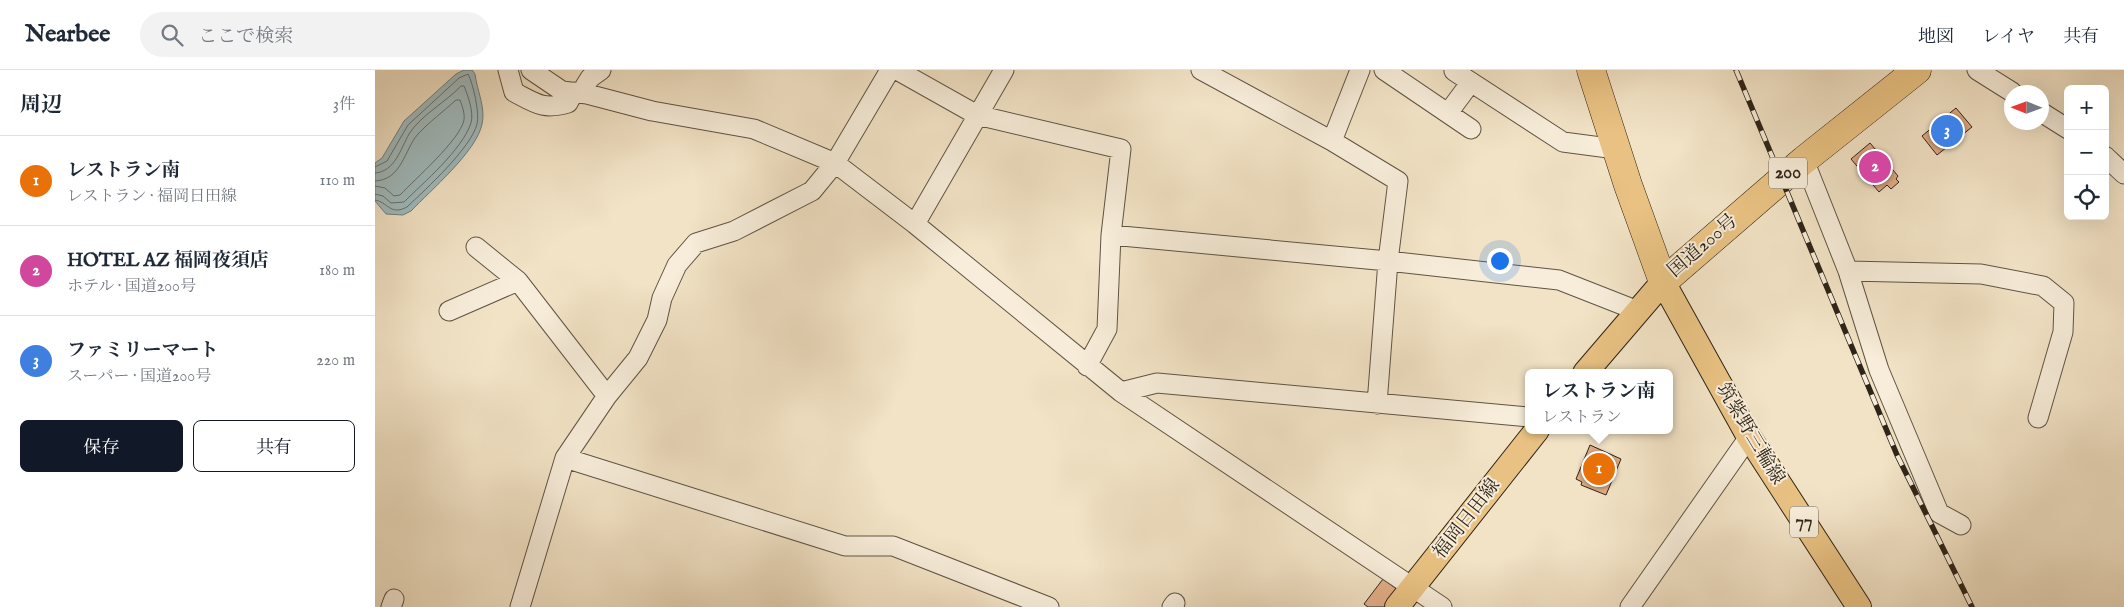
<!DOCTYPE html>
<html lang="ja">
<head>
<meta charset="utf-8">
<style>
	body { margin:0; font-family:"IM FELL English","Noto Serif JP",serif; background:#f2f2f3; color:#1f2937 }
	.controls { position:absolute; right:15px; top:15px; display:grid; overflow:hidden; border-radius:8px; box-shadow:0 5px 20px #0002 }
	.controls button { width:45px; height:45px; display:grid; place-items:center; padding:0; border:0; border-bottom:1px solid #e0e1e3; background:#fff; color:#1f2937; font:25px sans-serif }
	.compass { position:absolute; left:1629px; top:15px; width:45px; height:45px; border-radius:50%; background:#fff; box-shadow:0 5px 20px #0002; rotate:271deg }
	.you { position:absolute; left:1124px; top:190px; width:18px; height:18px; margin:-12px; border:4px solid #fff; border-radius:50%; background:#1a73e8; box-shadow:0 0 0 8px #1a73e833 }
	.badge { display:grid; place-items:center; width:32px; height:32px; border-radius:50%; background:#111827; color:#fff; font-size:16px; font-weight:700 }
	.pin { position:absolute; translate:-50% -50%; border:2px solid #fff; box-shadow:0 1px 5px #0006 }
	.popup { position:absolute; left:1150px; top:299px; width:148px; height:65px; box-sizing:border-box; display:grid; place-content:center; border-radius:8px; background:#fff; filter:drop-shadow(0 1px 4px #0005); font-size:16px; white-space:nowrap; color:#747a83 }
	.popup b { font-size:19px; color:#1f2937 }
	.popup::after { content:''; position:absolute; left:50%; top:100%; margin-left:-10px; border:10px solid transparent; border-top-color:#fff }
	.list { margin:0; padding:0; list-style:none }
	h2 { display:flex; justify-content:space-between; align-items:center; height:65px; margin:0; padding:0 20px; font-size:21px }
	h2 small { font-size:16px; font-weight:400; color:#747a83 }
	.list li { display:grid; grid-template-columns:32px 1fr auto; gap:15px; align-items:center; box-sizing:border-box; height:90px; padding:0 20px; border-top:1px solid #e0e1e3 }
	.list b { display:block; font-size:19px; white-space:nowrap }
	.list p { margin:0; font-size:16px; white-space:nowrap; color:#747a83 }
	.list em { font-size:16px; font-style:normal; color:#747a83 }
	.actions { display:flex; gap:10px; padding:15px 20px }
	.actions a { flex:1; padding:11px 0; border:1px solid #111827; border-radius:8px; text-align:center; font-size:18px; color:#111827 }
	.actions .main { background:#111827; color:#fff }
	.icon { flex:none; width:28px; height:28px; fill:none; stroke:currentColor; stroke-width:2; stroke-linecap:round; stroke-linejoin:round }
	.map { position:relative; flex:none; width:1749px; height:537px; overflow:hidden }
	header { display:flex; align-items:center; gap:30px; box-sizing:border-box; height:70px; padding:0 25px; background:#fff; border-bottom:1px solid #e0e1e3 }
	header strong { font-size:24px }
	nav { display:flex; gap:28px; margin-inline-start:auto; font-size:18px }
	.search { width:350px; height:45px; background:#f2f2f3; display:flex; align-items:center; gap:12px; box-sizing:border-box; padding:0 18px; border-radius:28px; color:#747a83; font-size:19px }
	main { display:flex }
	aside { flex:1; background:#fff }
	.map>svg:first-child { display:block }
	.water { fill:#a0bbbf; stroke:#727f7c }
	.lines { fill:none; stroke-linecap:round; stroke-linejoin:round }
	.shore { stroke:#67706c; stroke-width:1 }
	.building { fill:#e3ae87; stroke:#2e2418 }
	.minor-casing { stroke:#5f5444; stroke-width:21 }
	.major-casing { stroke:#2e2418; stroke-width:26 }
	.highway-casing { stroke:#2e2418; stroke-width:29 }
	.minor { stroke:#f7edda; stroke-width:19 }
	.major { stroke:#e9c283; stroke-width:24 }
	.highway { stroke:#e9c283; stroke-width:28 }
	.rail-casing { stroke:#2e2418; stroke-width:5.5 }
	.rail { stroke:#f7edda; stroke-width:4; stroke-dasharray:11; stroke-linecap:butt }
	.labels { text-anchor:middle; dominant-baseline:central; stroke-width:4; stroke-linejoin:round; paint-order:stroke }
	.shield { fill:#f7edda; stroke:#6a6052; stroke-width:1 }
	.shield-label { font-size:18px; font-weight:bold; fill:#2e2418 }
	.street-label { font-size:19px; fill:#2e2418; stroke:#f7edda }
</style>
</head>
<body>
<header>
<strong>Nearbee</strong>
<div class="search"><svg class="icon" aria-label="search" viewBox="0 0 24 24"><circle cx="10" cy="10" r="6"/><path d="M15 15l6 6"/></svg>ここで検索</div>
<nav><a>地図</a><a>レイヤ</a><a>共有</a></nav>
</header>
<main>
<aside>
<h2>周辺<small>3件</small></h2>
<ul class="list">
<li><span class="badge" style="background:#e8710a">1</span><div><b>レストラン南</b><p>レストラン · 福岡日田線</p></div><em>110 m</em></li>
<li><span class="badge" style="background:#d1479c">2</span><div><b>HOTEL AZ 福岡夜須店</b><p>ホテル · 国道200号</p></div><em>180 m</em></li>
<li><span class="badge" style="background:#3f7fe0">3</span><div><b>ファミリーマート</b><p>スーパー · 国道200号</p></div><em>220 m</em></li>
</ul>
<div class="actions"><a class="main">保存</a><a>共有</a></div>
</aside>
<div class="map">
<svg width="1749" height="537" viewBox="0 0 1749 537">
	<rect width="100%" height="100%" fill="#f2e3c6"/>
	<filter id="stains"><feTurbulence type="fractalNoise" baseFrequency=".004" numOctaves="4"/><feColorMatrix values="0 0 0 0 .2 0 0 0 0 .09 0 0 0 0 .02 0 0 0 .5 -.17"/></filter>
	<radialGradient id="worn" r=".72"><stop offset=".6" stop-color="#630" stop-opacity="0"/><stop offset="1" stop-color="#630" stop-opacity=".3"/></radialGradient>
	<!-- water -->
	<path class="water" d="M89,0H97L100,4C102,20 111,39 107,54C102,81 55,121 36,141L28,145L11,144L0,131V93L7,88L29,51L81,4Z"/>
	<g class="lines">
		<!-- shore -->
		<path class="shore" d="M0,97L12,91L33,55L84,8L93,4C98,13 105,44 102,54C96,78 51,119 32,137C15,146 13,132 0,130
			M0,103C20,102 26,78 34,64C46,45 71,32 86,16H89C93,26 99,42 96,53C87,80 49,112 29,132L16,133L8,126L0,124
			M0,111C27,110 29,80 43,64C54,52 69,41 81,30H85C87,36 90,43 89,50C85,70 40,109 25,125L19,126L10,118L0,116"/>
	</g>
	<!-- building -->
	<path class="building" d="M1581,38L1597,57L1562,85L1547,66Z
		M1495,73L1523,106L1521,109L1524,112L1516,119L1512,115L1504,122L1476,89Z
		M1215,375L1246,389L1231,425L1206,415L1207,412L1201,409Z
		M1008,509L1023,520L1011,537H993L989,534Z"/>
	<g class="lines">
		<!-- minor casing -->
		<g class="minor-casing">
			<path id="minor" d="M133,0L139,22C162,34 168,40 193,33L199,22
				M156,0L187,21L212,24L277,41L379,59L460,93L540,154L746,322L1067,537
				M522,0L602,45L746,79L736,165L732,259L712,296
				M826,0L957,71L1023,111L1013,191L1002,334
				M1009,0L1096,59
				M1602,0L1637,22
				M1079,1L1188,72L1241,79
				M212,24L210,16L215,8L226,0
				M1666,42L1693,59
				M1073,43L1096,12
				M957,71L985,0
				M1730,86L1749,104
				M1429,90L1473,201L1504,300L1564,443L1586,455
				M540,154L629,0
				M736,165L1013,191L1184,210L1263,241
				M101,177L143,211
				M1473,201L1606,204L1668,216L1689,233L1688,262L1663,348
				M74,241L143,211L232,326
				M746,322L782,313L1154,347
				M190,388L470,476H518L674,537
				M16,537L19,529
				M145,537L190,388L232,326L263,288L282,250L287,228L302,195L321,173L359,161L437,121L460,93L515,0
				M797,537L800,533
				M1255,537L1374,367"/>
		</g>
		<!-- major casing -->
		<g class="major-casing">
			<path id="major" d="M1210,303L1288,212L1374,367L1484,537
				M1022,537L1162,360"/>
		</g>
		<!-- highway casing -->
		<g class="highway-casing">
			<path id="highway" d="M1216,0L1253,115L1288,212L1429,90L1542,0"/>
		</g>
		<!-- minor -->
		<use href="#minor" class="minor"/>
		<!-- major -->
		<use href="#major" class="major"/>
		<!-- highway -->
		<use href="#highway" class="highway"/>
		<!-- rail casing -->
		<g class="rail-casing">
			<path id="rail" d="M1361,0L1522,385L1597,537"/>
		</g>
		<!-- rail -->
		<use href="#rail" class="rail"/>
	</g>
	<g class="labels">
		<!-- shield labels -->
		<g class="shield">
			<rect x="1394" y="87.5" width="38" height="31" rx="4"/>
			<rect x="1415" y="436.5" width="28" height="31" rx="4"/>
		</g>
		<g class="shield-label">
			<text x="1413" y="103">200</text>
			<text x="1429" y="452">77</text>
		</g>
		<!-- street labels -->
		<g class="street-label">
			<text transform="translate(1328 176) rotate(-41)">国道200号</text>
			<text transform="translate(1375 364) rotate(59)">筑紫野三輪線</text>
			<text transform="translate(1092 449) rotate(-52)">福岡日田線</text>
		</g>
	</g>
	<rect width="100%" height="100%" filter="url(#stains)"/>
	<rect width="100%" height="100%" fill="url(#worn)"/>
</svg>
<div class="controls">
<button>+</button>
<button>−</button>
<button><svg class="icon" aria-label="locate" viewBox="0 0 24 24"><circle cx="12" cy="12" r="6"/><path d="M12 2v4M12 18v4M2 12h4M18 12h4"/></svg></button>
</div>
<svg class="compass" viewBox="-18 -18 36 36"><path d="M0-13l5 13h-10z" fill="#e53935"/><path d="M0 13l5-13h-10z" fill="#747a83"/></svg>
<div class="you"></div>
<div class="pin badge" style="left:1224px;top:399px;background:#e8710a">1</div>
<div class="popup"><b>レストラン南</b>レストラン</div>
<div class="pin badge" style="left:1500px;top:97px;background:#d1479c">2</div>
<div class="pin badge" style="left:1572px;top:61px;background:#3f7fe0">3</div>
</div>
</main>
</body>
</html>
